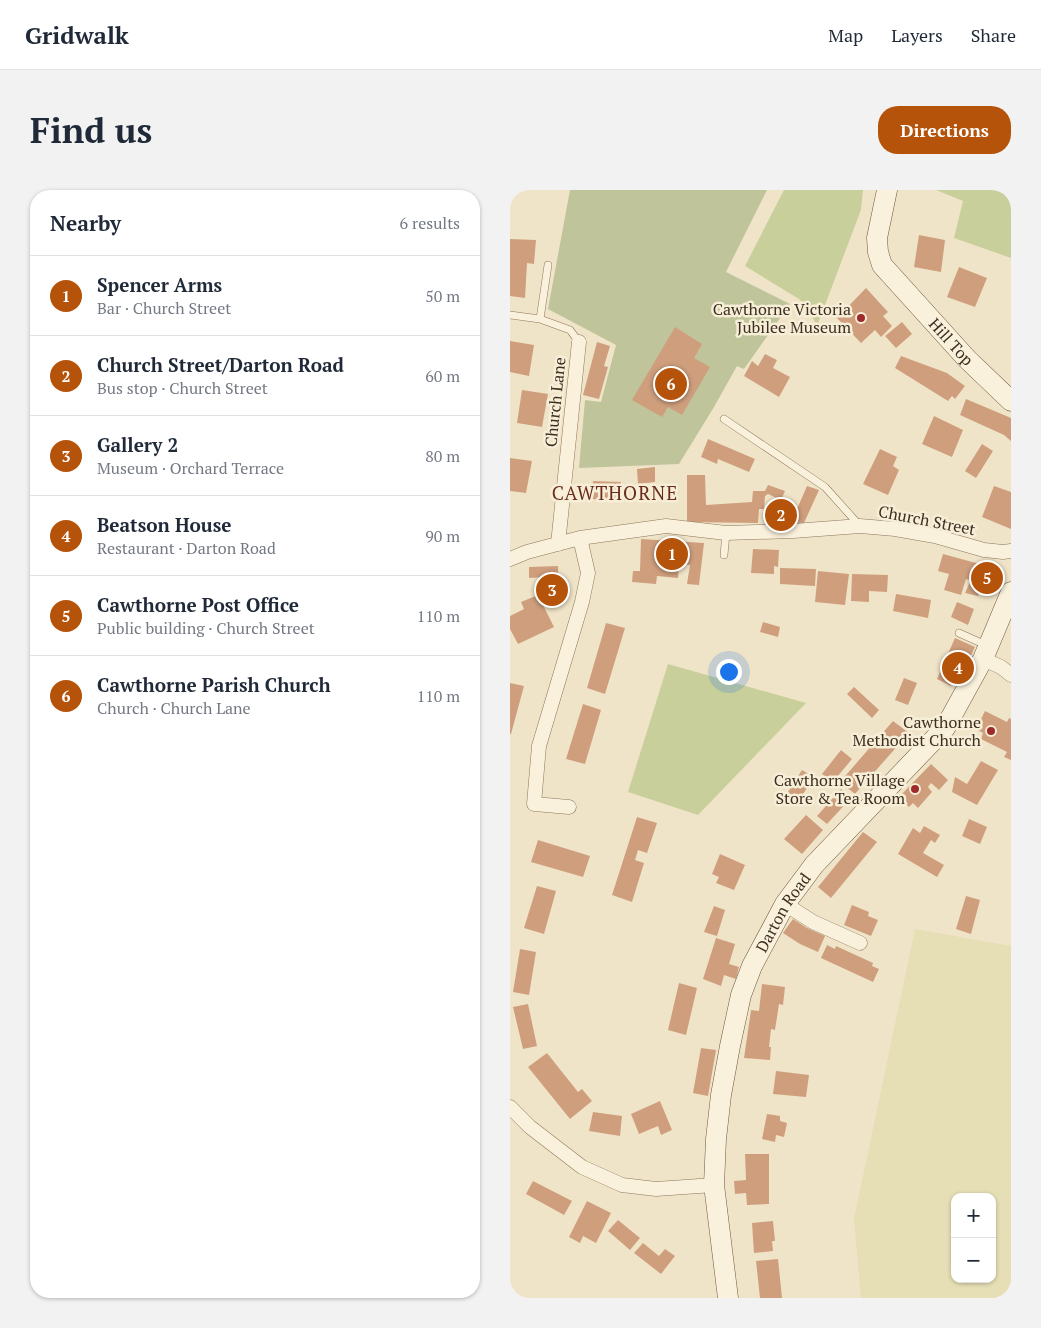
<!DOCTYPE html>
<html lang="en">
<head>
<meta charset="utf-8">
<style>
	body { margin:0; font-family:"PT Serif",serif; background:#f2f2f3; color:#1f2937 }
	.controls { position:absolute; right:15px; bottom:15px; display:grid; overflow:hidden; border-radius:10px; box-shadow:0 1px 4px #0004 }
	.controls button { width:45px; height:45px; display:grid; place-items:center; padding:0; border:0; border-bottom:1px solid #e0e1e3; background:#fff; color:#1f2937; font:25px sans-serif }
	.you { position:absolute; left:218px; top:481px; width:18px; height:18px; margin:-12px; border:4px solid #fff; border-radius:50%; background:#1a73e8; box-shadow:0 0 0 8px #1a73e833 }
	.badge { display:grid; place-items:center; width:32px; height:32px; border-radius:50%; background:#b45309; color:#fff; font-size:16px; font-weight:700 }
	.pin { position:absolute; translate:-50% -50%; border:2px solid #fff; box-shadow:0 1px 5px #0006 }
	.list { margin:0; padding:0; list-style:none }
	h2 { display:flex; justify-content:space-between; align-items:center; height:65px; margin:0; padding:0 20px; font-size:21px }
	h2 small { font-size:16px; font-weight:400; color:#747a83 }
	.list li { display:grid; grid-template-columns:32px 1fr auto; gap:15px; align-items:center; box-sizing:border-box; height:80px; padding:0 20px; border-top:1px solid #e0e1e3 }
	.list b { display:block; font-size:19px; white-space:nowrap }
	.list p { margin:0; font-size:16px; white-space:nowrap; color:#747a83 }
	.list em { font-size:16px; font-style:normal; color:#747a83 }
	.map { position:relative; flex:none; width:501px; height:1108px; overflow:hidden; border-radius:20px }
	header { display:flex; align-items:center; gap:30px; box-sizing:border-box; height:70px; padding:0 25px; background:#fff; border-bottom:1px solid #e0e1e3 }
	header strong { font-size:24px }
	nav { display:flex; gap:28px; margin-inline-start:auto; font-size:18px }
	.intro { display:flex; align-items:center; justify-content:space-between; box-sizing:border-box; height:120px; padding:0 30px }
	h1 { margin:0; font-size:35px }
	.button { padding:12px 22px; border-radius:20px; background:#b45309; color:#fff; font-size:18px; font-weight:700 }
	main { display:flex; gap:30px; padding:0 30px }
	aside { flex:1; background:#fff; border-radius:20px; box-shadow:0 1px 4px #0004 }
	.map>svg:first-child { display:block }
	.farmland { fill:#e6deb5; fill-rule:evenodd }
	.green { fill:#c9cf9b }
	.cemetery { fill:#bfc49a }
	.building { fill:#cf9f7d }
	.lines { fill:none; stroke-linecap:round; stroke-linejoin:round }
	.lane-casing { stroke:#8d765c; stroke-width:8 }
	.street-casing { stroke:#8d765c; stroke-width:15 }
	.secondary-casing { stroke:#6f573f; stroke-width:21 }
	.lane { stroke:#faf1dc; stroke-width:7 }
	.street { stroke:#faf1dc; stroke-width:14 }
	.secondary { stroke:#faf1dc; stroke-width:20 }
	.poi-dot { fill:#9e2a2b; stroke:#f7eed8; stroke-width:2 }
	.labels { text-anchor:middle; dominant-baseline:central; stroke-width:5; stroke-linejoin:round; paint-order:stroke }
	.poi-label { font-size:16px; fill:#3d2e20; stroke:#f7eed8; text-anchor:end }
	.street-label { font-size:16px; fill:#3d2e20; stroke:#f7eed8 }
	.quarter-label { font-size:19px; letter-spacing:1px; fill:#6b2e1e; stroke:#f7eed8 }
</style>
</head>
<body>
<header>
<strong>Gridwalk</strong>
<nav><a>Map</a><a>Layers</a><a>Share</a></nav>
</header>
<div class="intro"><h1>Find us</h1><a class="button">Directions</a></div>
<main>
<aside>
<h2>Nearby<small>6 results</small></h2>
<ul class="list">
<li><span class="badge">1</span><div><b>Spencer Arms</b><p>Bar · Church Street</p></div><em>50 m</em></li>
<li><span class="badge">2</span><div><b>Church Street/Darton Road</b><p>Bus stop · Church Street</p></div><em>60 m</em></li>
<li><span class="badge">3</span><div><b>Gallery 2</b><p>Museum · Orchard Terrace</p></div><em>80 m</em></li>
<li><span class="badge">4</span><div><b>Beatson House</b><p>Restaurant · Darton Road</p></div><em>90 m</em></li>
<li><span class="badge">5</span><div><b>Cawthorne Post Office</b><p>Public building · Church Street</p></div><em>110 m</em></li>
<li><span class="badge">6</span><div><b>Cawthorne Parish Church</b><p>Church · Church Lane</p></div><em>110 m</em></li>
</ul>
</aside>
<div class="map">
<svg width="501" height="1108" viewBox="0 0 501 1108">
	<rect width="100%" height="100%" fill="#f0e4c8"/>
	<!-- farmland -->
	<path class="farmland" d="M405,739L501,756V1108H351L344,1029ZM445,1007H482V1089H445Z"/>
	<!-- green -->
	<path class="green" d="M274,0H353L351,20L307,136L297,117L289,109L235,76Z
		M426,0H501V68L444,48L453,11Z
		M158,474L296,513L188,625L118,602Z"/>
	<!-- cemetery -->
	<path class="cemetery" d="M60,0H257L216,82L280,114L234,179L227,176L204,217L169,274L69,278L75,210L91,212L106,155L38,119Z"/>
	<!-- building -->
	<path class="building" d="M409,45L435,50L431,82L404,77Z
		M0,49L26,50L24,74L17,73L15,108L0,106Z
		M449,77L477,88L465,117L437,107Z
		M356,98L378,122L373,126L382,136L371,147L365,140L351,153L327,128Z
		M392,132L402,144L386,158L375,146Z
		M165,137L192,154L184,168L200,177L172,225L158,217L152,227L122,210Z
		M0,151L24,155L19,186L0,182Z
		M87,152L100,156L94,176L98,177L89,209L73,205Z
		M255,164L267,170L263,178L280,187L269,207L234,186L242,171L248,176Z
		M391,166L437,183L455,196L445,209L442,206L438,211L385,178Z
		M12,200L38,204L32,237L7,233Z
		M456,209L501,228V251L494,245L450,225Z
		M424,226L453,240L442,267L412,254Z
		M198,249L245,269L239,282L208,269L207,274L191,267Z
		M472,254L483,261L466,288L455,281Z
		M370,259L387,267L383,276L389,280L378,305L353,294Z
		M0,268L22,271L16,303L0,301Z
		M145,277V292L128,294L127,279Z
		M177,285H195L196,315L242,312L243,301H255L258,295L275,301L271,310L258,304L255,306L254,319H249L248,333L177,332Z
		M83,291L111,292L109,311L82,309Z
		M297,296L309,300L294,333L274,332L277,319H287Z
		M484,296L501,302V339L472,327Z
		M131,349L194,353L189,395L177,394L180,375L169,374L168,388L147,386L146,394L122,392L123,381H130Z
		M243,359L269,360L268,377L264,376V384L241,383Z
		M433,364L466,373L493,385L486,400L473,393L468,406L455,403L461,390L456,389L451,405L434,400L439,384L428,381Z
		M48,376L49,412H36V387L19,388V377Z
		M270,378L306,379L305,396L270,394Z
		M308,381L339,384L335,415L305,412Z
		M342,384L378,385L377,402L359,401V412L341,411Z
		M386,404L421,410L418,428L383,421Z
		M28,405L44,437L8,454L0,439V426L14,419L11,412Z
		M447,412L464,419L458,435L441,427Z
		M253,432L270,437L268,447L250,442Z
		M96,433L115,438L95,504L77,498Z
		M445,448L465,457L458,472L454,470L441,496L427,489Z
		M394,488L407,493L398,515L385,510Z
		M0,493L14,496L1,544H0Z
		M344,497L369,520L362,528L337,504Z
		M73,514L91,520L75,574L56,569Z
		M475,521L497,532L499,528L501,529V570L494,567L497,562L471,549L473,543L466,539Z
		M383,531L399,543L345,604L330,592Z
		M331,560L342,569L322,593L312,584Z
		M471,571L488,580L467,615L442,602L445,587L457,594Z
		M421,574L438,590L429,600L421,593L418,597L422,602L408,618L403,613L399,617L388,608Z
		M292,580L304,587L288,612L276,605Z
		M331,599L341,608L317,634L307,626Z
		M296,625L313,640L292,664L274,649Z
		M127,627L147,633L137,663L128,660L125,670L134,673L122,712L102,705Z
		M459,629L477,637L470,654L452,646Z
		M414,636L430,645L425,653L421,650L413,663L434,675L427,687L388,664L403,638L410,643Z
		M353,642L367,652L321,708L308,697Z
		M28,650L80,666L73,687L21,672Z
		M210,664L235,675L224,700L206,693L209,687L202,684Z
		M27,696L46,701L34,744L14,738Z
		M456,706L470,710L461,744L446,739Z
		M342,715L359,722L358,726L368,730L361,746L334,735Z
		M204,716L215,720L207,746L194,742Z
		M283,729L297,738L315,746L308,762L290,754L273,743Z
		M206,748L225,754L219,774L229,777L226,789L214,785L211,796L193,789Z
		M317,755L325,759L326,756L363,773L362,776L369,779L363,792L311,768Z
		M10,759L26,762L19,805L3,802Z
		M169,793L187,798L176,845L158,840Z
		M252,794L275,797L273,815L269,814L265,840L261,839L259,857H261L260,870L234,868L241,820L249,821Z
		M18,814L27,856L13,859L3,817Z
		M191,858L206,860L198,906L183,903Z
		M37,863L68,902L72,899L82,911L60,929L18,877Z
		M266,881L299,885L296,907L263,904Z
		M150,911L162,940L151,945L148,936L129,944L121,924Z
		M83,922L112,926L110,946L79,941Z
		M257,924L270,926V931L277,933L274,947L266,945L265,952L252,949Z
		M235,964H259V1014L237,1015L236,1003L225,1004L224,991L236,990Z
		M23,991L62,1011L54,1025L16,1004Z
		M77,1011L101,1023L86,1053L73,1046L70,1053L59,1047Z
		M108,1030L130,1048L120,1060L98,1041Z
		M263,1031L265,1051H262L263,1061L244,1063L242,1033Z
		M133,1053L149,1066L155,1059L165,1066L151,1084L124,1063Z
		M268,1069L272,1108H250L246,1071Z"/>
	<g class="lines">
		<!-- lane casing -->
		<g class="lane-casing">
			<path id="lane" d="M0,125L30,129L60,140L69,152
				M30,129L38,75
				M214,229L315,297L350,336
				M214,365L216,343
				M449,443L478,456"/>
		</g>
		<!-- street casing -->
		<g class="street-casing">
			<path id="street" d="M48,354L69,152
				M0,369L17,362L70,348L156,336L216,343L283,341L350,336L385,339L425,346L474,360L493,362L501,361
				M473,469L491,477L501,485
				M59,617L24,614L29,556L72,412L78,383L70,348
				M275,714L303,732L350,753
				M0,917L20,937L72,977L112,995L146,999L204,995"/>
		</g>
		<!-- secondary casing -->
		<g class="secondary-casing">
			<g id="secondary">
				<path id="s1" d="M377,0L367,48L368,62L372,75L457,169L501,211"/>
				<path id="s2" d="M218,1108L204,995L206,949L211,905L220,856L231,805L242,776L275,714L304,675L435,538L473,469L501,402"/>
			</g>
		</g>
		<!-- lane -->
		<use href="#lane" class="lane"/>
		<!-- street -->
		<use href="#street" class="street"/>
		<!-- secondary -->
		<use href="#secondary" class="secondary"/>
	</g>
	<!-- markers -->
	<g class="poi-dot">
		<circle cx="351" cy="128" r="5"/>
		<circle cx="481" cy="541" r="5"/>
		<circle cx="405" cy="599" r="5"/>
	</g>
	<g class="labels">
		<!-- poi labels -->
		<g class="poi-label">
			<text x="341" y="119">Cawthorne Victoria<tspan x="341" dy="18">Jubilee Museum</tspan></text>
			<text x="471" y="532">Cawthorne<tspan x="471" dy="18">Methodist Church</tspan></text>
			<text x="395" y="590">Cawthorne Village<tspan x="395" dy="18">Store &amp; Tea Room</tspan></text>
		</g>
		<!-- street labels -->
		<g class="street-label">
			<text stroke="none"><textPath href="#s1" startOffset="180">Hill Top</textPath></text>
			<text transform="translate(45 212) rotate(-84)">Church Lane</text>
			<text transform="translate(417 330) rotate(11)">Church Street</text>
			<text stroke="none"><textPath href="#s2" startOffset="399">Darton Road</textPath></text>
		</g>
		<!-- quarter labels -->
		<g class="quarter-label">
			<text x="105" y="302">CAWTHORNE</text>
		</g>
	</g>
</svg>
<div class="controls">
<button>+</button>
<button>−</button>
</div>
<div class="you"></div>
<div class="pin badge" style="left:162px;top:364px">1</div>
<div class="pin badge" style="left:271px;top:325px">2</div>
<div class="pin badge" style="left:42px;top:400px">3</div>
<div class="pin badge" style="left:448px;top:478px">4</div>
<div class="pin badge" style="left:477px;top:388px">5</div>
<div class="pin badge" style="left:161px;top:194px">6</div>
</div>
</main>
</body>
</html>
